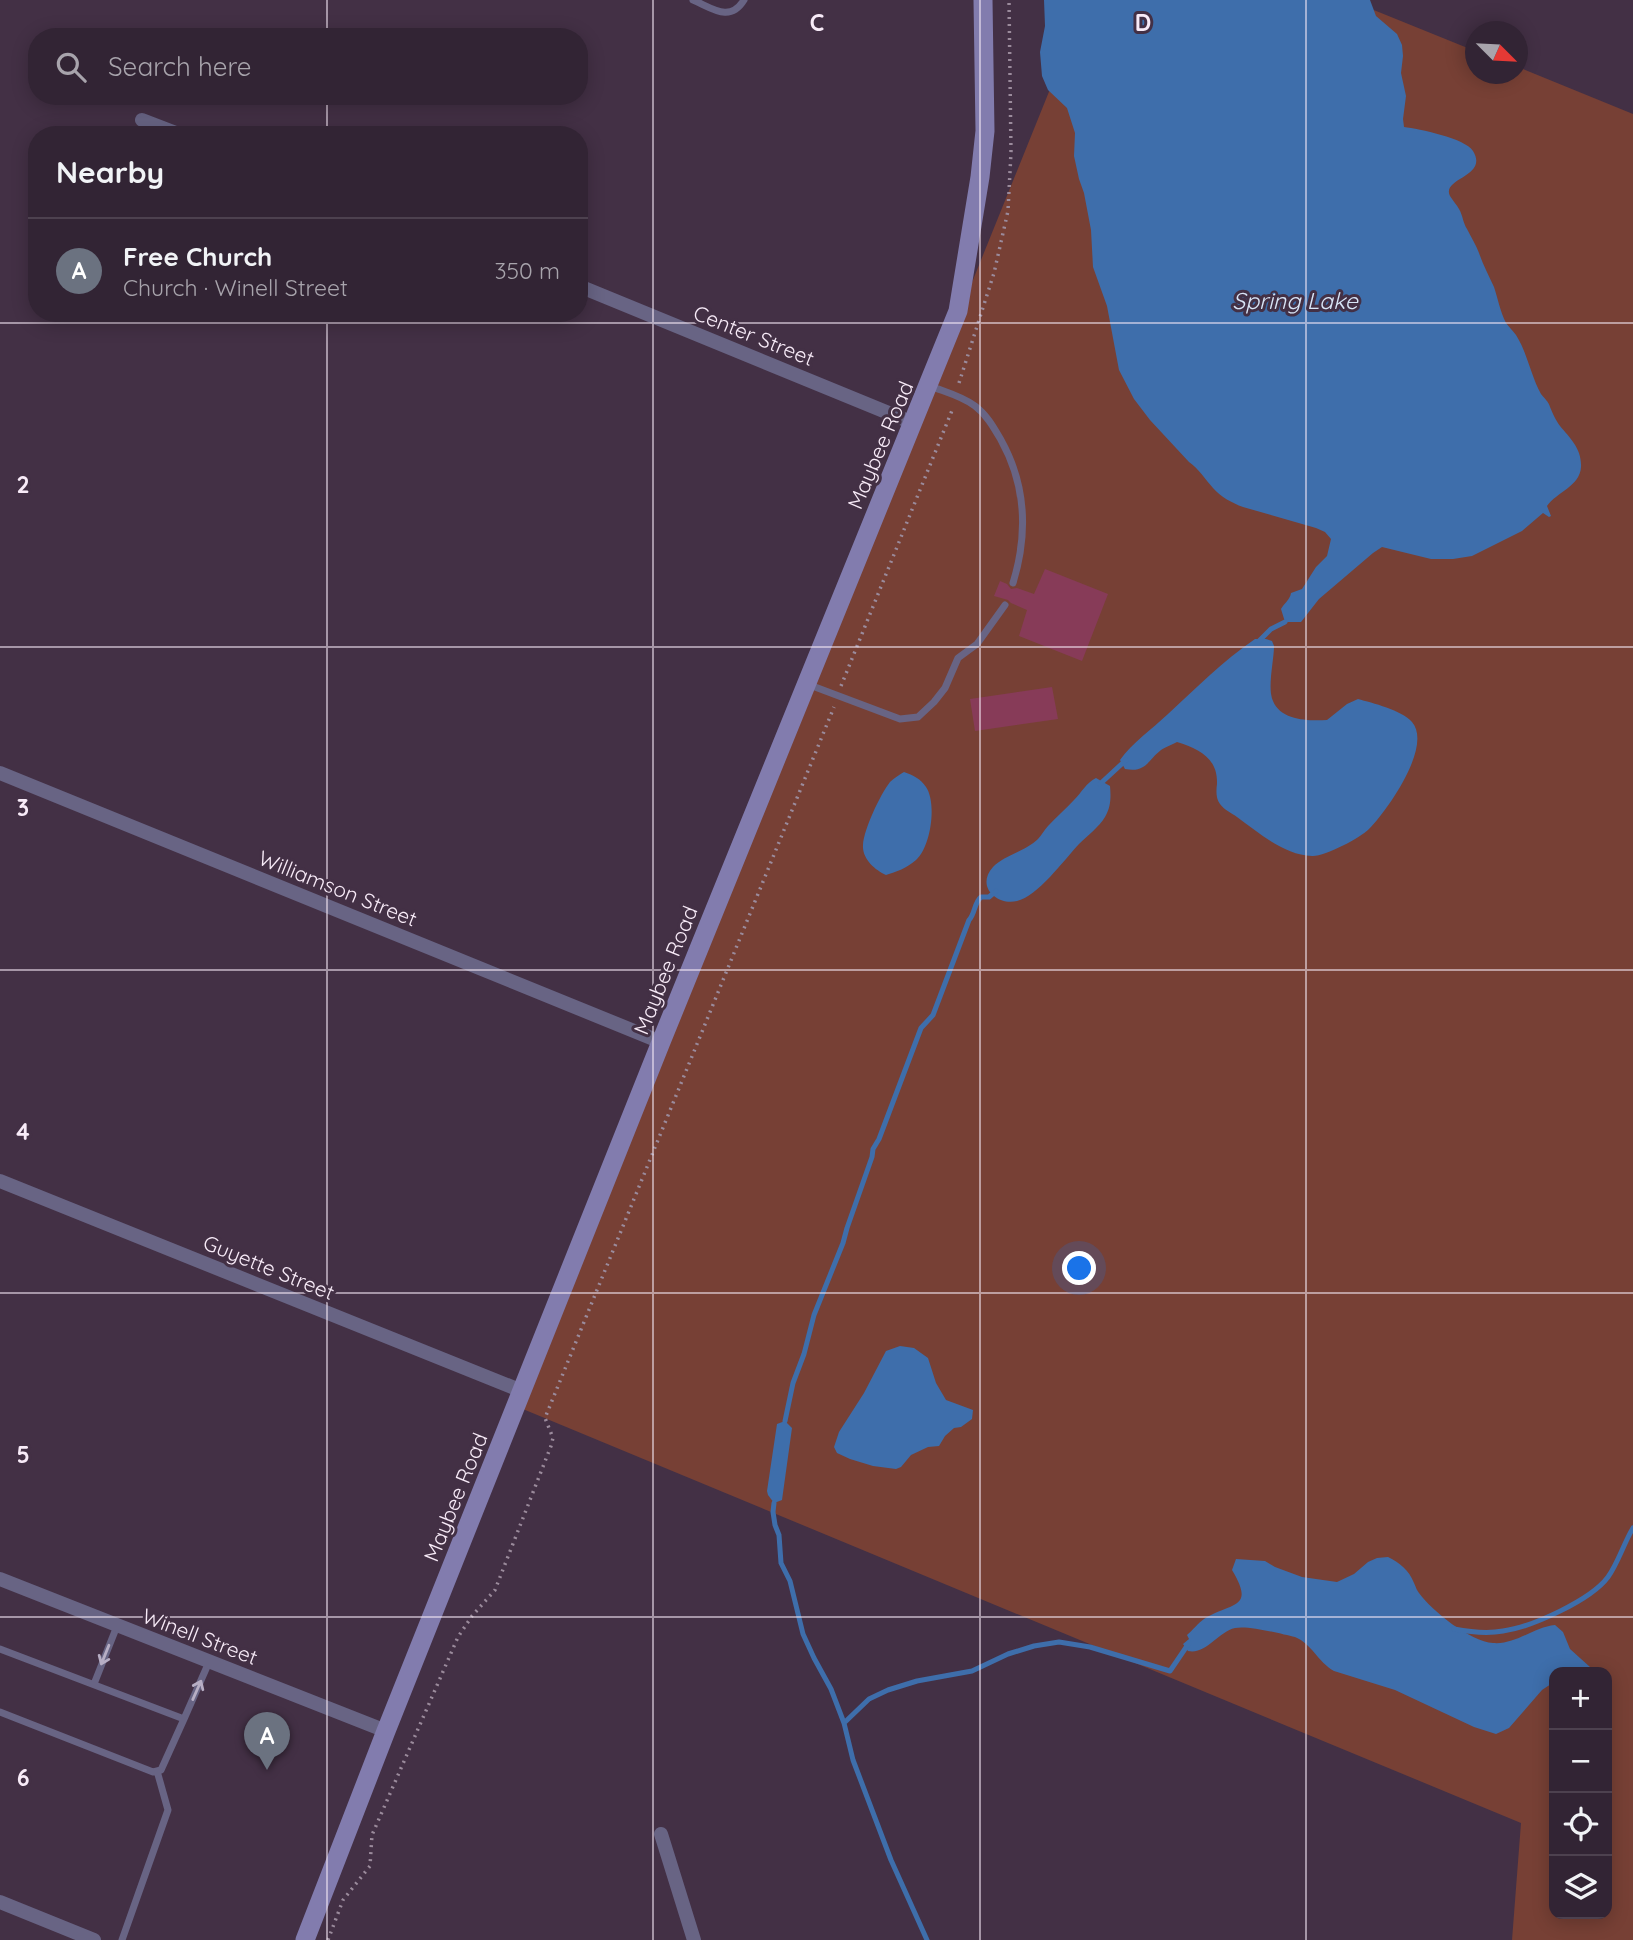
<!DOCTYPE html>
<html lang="en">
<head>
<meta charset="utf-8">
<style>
	body { margin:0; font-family:Quicksand,sans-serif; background:#3a2c3c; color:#f1f3f6 }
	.controls { position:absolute; right:21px; bottom:21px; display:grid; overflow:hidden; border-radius:14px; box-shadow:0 4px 18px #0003 }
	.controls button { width:63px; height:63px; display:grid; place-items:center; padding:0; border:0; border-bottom:2px solid #4d414f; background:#322434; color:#f1f3f6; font:35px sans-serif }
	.compass { position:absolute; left:1465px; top:21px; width:63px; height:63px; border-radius:50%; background:#322434; box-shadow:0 4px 18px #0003; rotate:114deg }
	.you { position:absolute; left:1080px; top:1269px; width:24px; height:24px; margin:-18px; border:5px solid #fff; border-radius:50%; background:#1a73e8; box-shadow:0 0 0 10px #1a73e833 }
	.badge { display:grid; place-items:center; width:46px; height:46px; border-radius:50%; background:#d6ab8b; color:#fff; font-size:23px; font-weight:700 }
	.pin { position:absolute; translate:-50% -58px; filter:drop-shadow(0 2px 4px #0008) }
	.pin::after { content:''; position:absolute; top:37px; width:24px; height:21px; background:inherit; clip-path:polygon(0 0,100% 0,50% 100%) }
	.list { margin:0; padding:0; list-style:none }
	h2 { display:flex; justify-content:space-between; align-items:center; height:91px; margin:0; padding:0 28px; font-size:30px }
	h2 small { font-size:23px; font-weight:400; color:#a8a4ac }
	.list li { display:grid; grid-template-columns:46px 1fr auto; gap:21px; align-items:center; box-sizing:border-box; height:105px; padding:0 28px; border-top:2px solid #4d414f }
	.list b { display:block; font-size:26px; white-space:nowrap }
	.list p { margin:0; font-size:23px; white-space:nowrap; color:#a8a4ac }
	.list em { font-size:23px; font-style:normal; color:#a8a4ac }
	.icon { flex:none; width:38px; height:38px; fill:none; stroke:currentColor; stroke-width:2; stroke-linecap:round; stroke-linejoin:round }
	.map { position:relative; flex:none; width:1633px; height:1940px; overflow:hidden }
	.search { position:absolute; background:#322434; box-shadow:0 4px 18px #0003; left:28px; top:28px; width:560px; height:77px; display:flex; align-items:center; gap:18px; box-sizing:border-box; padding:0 24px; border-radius:28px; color:#a8a4ac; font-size:26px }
	.panel { position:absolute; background:#322434; box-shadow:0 4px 18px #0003; left:28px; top:126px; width:560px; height:196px; border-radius:28px }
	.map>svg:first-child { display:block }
	.green { fill:#774035; fill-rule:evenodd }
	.water { fill:#3e6eab }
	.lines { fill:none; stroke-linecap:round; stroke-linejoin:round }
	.stream { stroke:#3e6eab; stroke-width:5 }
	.building { fill:#873b58 }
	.path { stroke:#9b8b9c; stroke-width:3.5; stroke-dasharray:2 5; stroke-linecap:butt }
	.service { stroke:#686484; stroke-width:7 }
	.minor { stroke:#686484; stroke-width:14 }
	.secondary { stroke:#827cae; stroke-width:19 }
	.oneway { stroke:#b7aec4 }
	.grid { fill:none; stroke:#f8ebf8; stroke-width:2; stroke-opacity:0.55 }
	.labels { text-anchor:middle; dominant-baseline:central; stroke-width:6; stroke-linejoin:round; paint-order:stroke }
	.street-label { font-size:21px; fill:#f8ebf8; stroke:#433045 }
	.water-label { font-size:23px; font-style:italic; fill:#d8e5f7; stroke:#433045 }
	.grid-label { font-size:23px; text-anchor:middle; font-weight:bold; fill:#f8ebf8; stroke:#433045; stroke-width:6; stroke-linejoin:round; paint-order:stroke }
</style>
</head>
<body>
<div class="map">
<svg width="1633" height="1940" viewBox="0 0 1633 1940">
	<rect width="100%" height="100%" fill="#433045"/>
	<!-- green -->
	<path class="green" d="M1086,0H1349L1475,51L1476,74H1518V67L1633,114V1940H1512L1521,1823L518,1407ZM1554,1672H1607V1914H1554Z"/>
	<!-- water -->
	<path class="water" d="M1044,0H1370L1376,16L1397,34L1402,45L1403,56L1401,73L1406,96L1403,119L1404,127C1419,129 1465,138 1473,151C1489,177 1441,178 1450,196C1453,201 1457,205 1459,209C1463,216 1463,223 1467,229C1471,237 1476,245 1479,253C1483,265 1489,276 1494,287C1498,299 1500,311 1506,323C1509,327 1513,331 1516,335C1527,352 1531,376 1541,394C1544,398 1549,402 1550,407C1553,414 1555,419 1560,426C1570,438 1582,449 1581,467C1580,486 1557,492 1547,506L1551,516L1549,517L1543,513L1522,531L1472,556L1453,559H1431L1382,547L1373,553L1319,599L1301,622H1285L1281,609C1284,603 1290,600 1291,593L1302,589L1316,567L1327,556L1331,539L1325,532L1316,528L1243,507C1232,503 1221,497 1213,488C1205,479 1199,469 1189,462L1150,420L1134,399L1119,370L1107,306L1093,267L1091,230L1084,193L1079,179L1074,156L1075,133L1067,108L1048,90L1042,76L1040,52L1045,26Z
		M1255,639H1266L1272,641L1274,646C1274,661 1267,688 1273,701C1281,721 1310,721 1327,720L1347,704L1358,699C1372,703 1402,710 1412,722C1433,746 1387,811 1369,829C1360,838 1324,857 1312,856C1284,855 1259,833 1237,817C1232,813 1224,810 1220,804C1216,799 1216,791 1217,784C1218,758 1199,749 1177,742C1172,745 1165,747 1161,750C1147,761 1146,773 1125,769L1120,760C1132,743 1152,729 1168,714C1196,688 1223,661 1255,639Z
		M904,772C913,775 921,779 926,787C937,803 931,847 916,860C907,868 896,872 886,875C875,870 862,859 863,845C864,829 880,795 890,782C894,778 899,775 904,772Z
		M1096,778L1110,786C1111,797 1111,807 1105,817C1099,827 1088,835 1079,844C1065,859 1037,897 1017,901C998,906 975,887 993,867C1003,856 1026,851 1038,839C1042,835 1044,830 1048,826C1056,817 1066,809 1074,800C1082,792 1086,783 1096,778Z
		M900,1346L914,1348L928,1358L936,1383L946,1400L973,1410L972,1419L961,1427L954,1428L945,1436L939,1446L928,1447L911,1455L901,1467L896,1469L873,1466L850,1459L837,1453L834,1447L839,1432L864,1393L886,1351Z
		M785,1421L792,1428L782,1500L774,1503L768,1495L767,1491L777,1424Z
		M1388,1557C1400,1563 1409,1570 1414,1583C1416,1587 1416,1589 1419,1593C1432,1611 1471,1642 1493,1643C1515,1645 1534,1627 1555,1625L1563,1632L1570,1649L1590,1667L1589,1672H1554V1682L1542,1690L1509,1728L1496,1734L1474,1727L1395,1690L1334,1671C1318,1662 1312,1644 1295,1637C1281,1634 1248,1625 1235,1628C1218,1632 1206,1655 1188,1651L1183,1644L1189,1639L1187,1635C1193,1630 1198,1623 1204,1619C1231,1602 1256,1610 1232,1570L1236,1559L1265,1561L1275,1567L1302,1577L1337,1582L1354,1574L1368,1562L1377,1558Z"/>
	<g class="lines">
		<!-- stream -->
		<path class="stream" d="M1258,642L1271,629L1285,622
			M1100,784L1126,760
			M785,1421L793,1383L804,1354L814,1315L843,1243L847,1228L872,1157L873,1149L879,1139L921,1028L933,1015L969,920C975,914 974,903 981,897H989L996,891
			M774,1503L773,1512L775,1525L779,1535L781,1563L790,1581L803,1634L814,1658L831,1689L844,1723L853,1760L891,1860L927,1940
			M1454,1629C1470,1632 1487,1634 1503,1631C1532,1627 1591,1600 1608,1577C1618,1563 1624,1543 1633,1528
			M844,1723L869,1699L888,1690L917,1681L972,1671L1008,1654L1034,1646L1059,1642L1090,1647L1170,1671L1189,1643"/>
	</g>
	<!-- building -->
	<path class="building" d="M1045,569L1108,594L1082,661L1019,636L1027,610L1011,603L1008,600L994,596L1000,581L1007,584L1011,589L1017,588L1034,594Z
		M1052,687L1058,719L975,731L970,699Z"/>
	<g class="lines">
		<!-- path -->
		<path class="path" d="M959,383L994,273L1008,211L1011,152L1009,0
			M841,686L953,408
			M328,1940L343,1900L370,1866L372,1835L458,1637L472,1616L495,1590L551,1446L553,1438L545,1418L834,707"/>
		<!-- service -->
		<path class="service" d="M693,0C712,8 730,23 744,0
			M930,386C945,392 962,396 975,406C987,415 994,428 1001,440C1026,485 1028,534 1013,583
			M807,684L900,719L918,717L934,702L945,688L958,658L977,644L1005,605
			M0,1649L184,1719L161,1770L153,1772L0,1712
			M94,1684L117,1626
			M184,1719L209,1662
			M122,1940L168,1810L157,1771"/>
		<!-- minor -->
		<path class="minor" d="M142,120L181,135
			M579,286L913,423
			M0,773L661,1042
			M0,1181L522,1391
			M0,1579L386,1731
			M661,1834L694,1940
			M0,1902L94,1940"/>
		<!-- secondary -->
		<path class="secondary" d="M305,1940L386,1731L661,1042L958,311L980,177L985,131L983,0"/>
	</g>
	<!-- one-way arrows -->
	<defs><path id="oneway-shaft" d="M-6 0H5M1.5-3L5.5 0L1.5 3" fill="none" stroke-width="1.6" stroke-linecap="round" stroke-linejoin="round" transform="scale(1.75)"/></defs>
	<g class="oneway">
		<use href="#oneway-shaft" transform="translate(105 1655) rotate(112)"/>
		<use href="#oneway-shaft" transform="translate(197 1690) rotate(-66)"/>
	</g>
	<!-- grid -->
	<path class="grid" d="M327,0V37M653,0V1940M980,0V1940M1306,0V1940M327,96V135M327,313V1940M0,323H1633M0,647H1633M0,970H1633M0,1293H1633M0,1617H1633"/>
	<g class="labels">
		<!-- street labels -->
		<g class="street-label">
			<text transform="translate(754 335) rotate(22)">Center Street</text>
			<text transform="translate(880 445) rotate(-67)">Maybee Road</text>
			<text transform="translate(338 888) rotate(22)">Williamson Street</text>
			<text transform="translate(665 970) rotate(-68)">Maybee Road</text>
			<text transform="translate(269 1267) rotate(22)">Guyette Street</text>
			<text transform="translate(455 1497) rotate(-68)">Maybee Road</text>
			<text transform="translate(200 1636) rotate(21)">Winell Street</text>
		</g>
		<!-- water labels -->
		<g class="water-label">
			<text x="1295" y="300">Spring Lake</text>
		</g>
	</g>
	<g class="grid-label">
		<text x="817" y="31">C</text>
		<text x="1143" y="31">D</text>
		<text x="23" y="493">2</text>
		<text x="23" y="816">3</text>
		<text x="23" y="1140">4</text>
		<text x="23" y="1463">5</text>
		<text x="23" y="1786">6</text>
	</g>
</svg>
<div class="controls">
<button>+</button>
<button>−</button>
<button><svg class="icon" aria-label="locate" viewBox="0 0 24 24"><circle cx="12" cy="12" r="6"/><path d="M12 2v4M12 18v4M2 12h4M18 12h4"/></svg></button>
<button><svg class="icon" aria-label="layers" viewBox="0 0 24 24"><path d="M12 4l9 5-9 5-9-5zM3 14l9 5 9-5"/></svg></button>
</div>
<svg class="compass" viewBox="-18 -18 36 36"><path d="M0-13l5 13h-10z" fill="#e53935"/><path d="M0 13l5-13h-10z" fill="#a8a4ac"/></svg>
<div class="you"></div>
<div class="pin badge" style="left:267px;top:1770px;background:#6b7280">A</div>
<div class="search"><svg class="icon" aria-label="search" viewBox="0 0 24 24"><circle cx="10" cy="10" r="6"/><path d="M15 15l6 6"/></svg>Search here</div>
<section class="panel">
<h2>Nearby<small></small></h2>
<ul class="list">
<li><span class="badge" style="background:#6b7280">A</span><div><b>Free Church</b><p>Church · Winell Street</p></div><em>350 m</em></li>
</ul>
</section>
</div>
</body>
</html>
